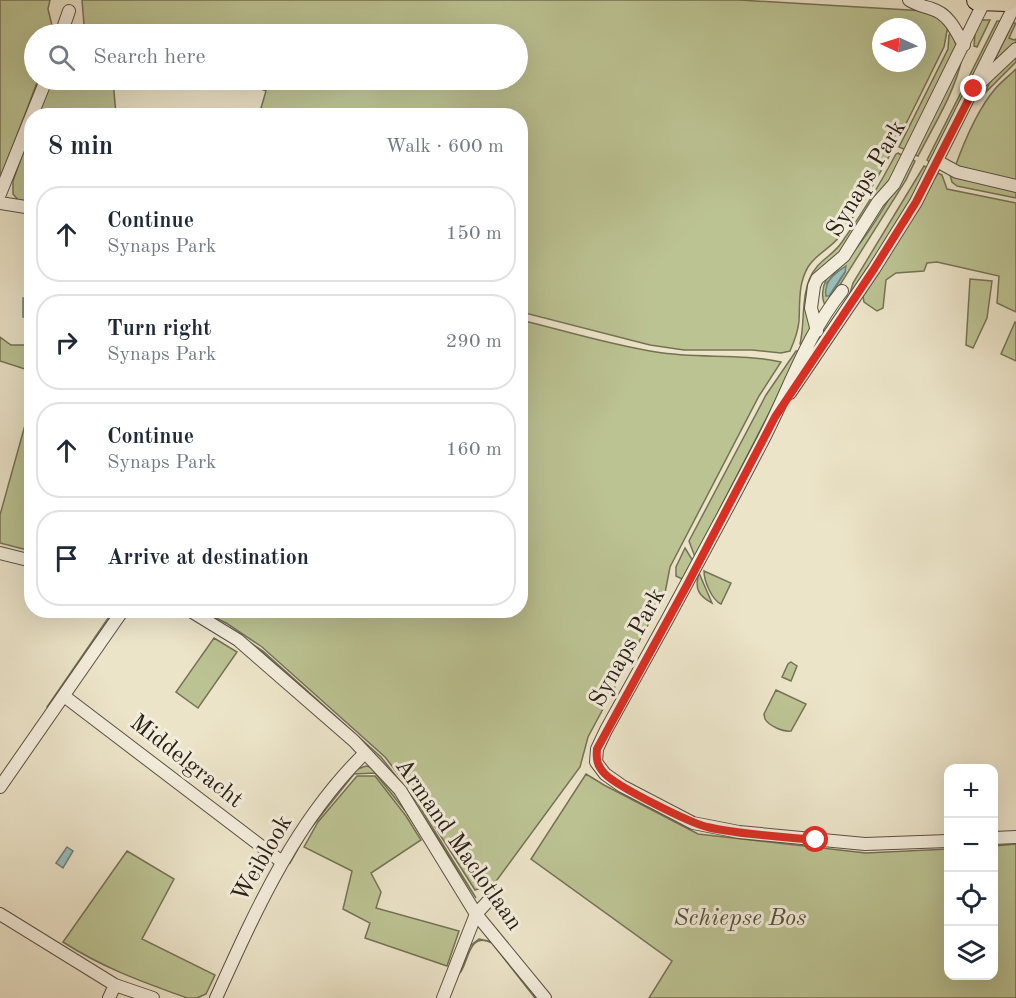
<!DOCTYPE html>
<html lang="en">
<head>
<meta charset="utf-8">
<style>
	body { margin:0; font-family:"Old Standard TT",serif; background:#f2f2f3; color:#1f2937 }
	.controls { position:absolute; right:18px; bottom:18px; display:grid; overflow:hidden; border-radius:12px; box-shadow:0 6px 24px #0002 }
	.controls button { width:54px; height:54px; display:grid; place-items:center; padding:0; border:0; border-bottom:2px solid #e0e1e3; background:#fff; color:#1f2937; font:30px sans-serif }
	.compass { position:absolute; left:872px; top:18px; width:54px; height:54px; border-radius:50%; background:#fff; box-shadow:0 6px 24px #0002; rotate:274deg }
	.stop { position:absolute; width:18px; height:18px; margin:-14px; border:4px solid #d93025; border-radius:50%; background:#fff }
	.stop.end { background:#d93025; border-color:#fff; box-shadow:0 2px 6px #0008 }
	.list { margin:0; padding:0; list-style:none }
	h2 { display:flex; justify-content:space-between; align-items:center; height:78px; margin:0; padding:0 24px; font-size:26px }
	h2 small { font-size:20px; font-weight:400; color:#747a83 }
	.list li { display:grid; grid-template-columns:39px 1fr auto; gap:18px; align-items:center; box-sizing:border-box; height:96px; margin:0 12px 12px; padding:0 12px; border:2px solid #e0e1e3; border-radius:24px }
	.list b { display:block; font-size:22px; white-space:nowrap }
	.list p { margin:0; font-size:20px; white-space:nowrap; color:#747a83 }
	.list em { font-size:20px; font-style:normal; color:#747a83 }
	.icon { flex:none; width:33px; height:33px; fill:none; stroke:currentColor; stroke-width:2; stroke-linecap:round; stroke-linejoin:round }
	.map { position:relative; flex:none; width:1016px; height:998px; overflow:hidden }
	.search { position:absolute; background:#fff; box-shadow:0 6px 24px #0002; left:24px; top:24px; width:504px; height:66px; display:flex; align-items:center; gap:15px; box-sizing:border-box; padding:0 21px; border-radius:33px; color:#747a83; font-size:22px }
	.panel { position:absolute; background:#fff; box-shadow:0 6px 24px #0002; left:24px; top:108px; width:504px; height:510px; border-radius:24px }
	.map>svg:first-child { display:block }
	.green { fill:#bcc393; stroke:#747255; stroke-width:1.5; fill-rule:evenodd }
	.water { fill:#99beba; stroke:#6d7f79; stroke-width:1.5 }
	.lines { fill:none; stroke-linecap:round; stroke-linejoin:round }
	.minor-casing { stroke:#5b5144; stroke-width:14 }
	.trunk-casing { stroke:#2b2017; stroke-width:22 }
	.minor { stroke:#f3eddc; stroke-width:12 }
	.trunk { stroke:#ece4c9; stroke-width:20 }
	.route { stroke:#d93025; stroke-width:8 }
	.labels { text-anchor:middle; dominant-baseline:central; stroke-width:6; stroke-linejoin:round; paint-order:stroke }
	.street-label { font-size:24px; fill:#2b2017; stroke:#f3eddc }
	.park-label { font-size:24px; font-style:italic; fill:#56513c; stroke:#f3eddc }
</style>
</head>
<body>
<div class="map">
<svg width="1016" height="998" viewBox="0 0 1016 998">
	<rect width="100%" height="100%" fill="#ece4c9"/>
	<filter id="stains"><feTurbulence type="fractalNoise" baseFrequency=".00333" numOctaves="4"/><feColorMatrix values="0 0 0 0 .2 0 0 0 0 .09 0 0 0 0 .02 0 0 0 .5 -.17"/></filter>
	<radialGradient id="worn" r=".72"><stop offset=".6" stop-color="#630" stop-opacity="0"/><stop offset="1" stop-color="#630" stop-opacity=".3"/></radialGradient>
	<!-- green -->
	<path class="green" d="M0,0H50L48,9L54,34H34V80H38L0,180Z
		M82,0H739L926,11L937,16L948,26L944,47C912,111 882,178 840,236C831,248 816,254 808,267C798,284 800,303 799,321C798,332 794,342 790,351L781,353L752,350H684L650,345L521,312L520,116L259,115L266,91L238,80H518V34H68L84,25ZM881,27H917V63H881Z
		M981,20H990L977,47L974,46L975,34Z
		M997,21H1002L931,163L927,160Z
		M1013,23H1016L1009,38L1014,40L1016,39V44L993,63Z
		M952,32L956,45L955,55L908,151L899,147L948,49L949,35Z
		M1016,54V62L985,93L991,79Z
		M962,58C955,92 934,125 918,156L913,154Z
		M1016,69V181L955,167C964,142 978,109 995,89C1001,82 1009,76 1016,69Z
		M50,80H113L116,115L37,116Z
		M31,130V202L19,201L13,194V181Z
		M898,153L905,157L841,251L819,270L809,332L803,346L800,344C805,323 801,300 809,280C817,260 832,257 842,242C862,214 880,184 896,154Z
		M911,159L915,161L906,180L826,307C821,299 822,288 826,280C832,268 847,261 855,250C876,223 895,190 911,159ZM845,267V272L830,296L827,283L834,274Z
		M924,166L929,168L922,181L852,294L850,293L853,283Z
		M938,173L942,175L947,189L1016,203V312L997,303L999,276L937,262L927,263L924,271L896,273L886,280L883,308L877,311L864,302L863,296Z
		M950,175L1016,190V198L957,186L952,182Z
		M970,279L992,281L987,318L973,348L966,345Z
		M521,320C565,331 611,345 656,352C698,359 740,353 781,362L759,396L670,567L665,593L588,737L580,767L486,895L481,888L475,890L418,800L385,757L262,647L226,623L202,611L520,610Z
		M1015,322L1016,323V361L1001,354Z
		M0,337L11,345H31V371L0,361Z
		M796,351H801L695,557L689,541L766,395Z
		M31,418V551L0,543V515L25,425Z
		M685,548L693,561L684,580L676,576V567Z
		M704,571L731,583L721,604C712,600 704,581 704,571Z
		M699,573L712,603C699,596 694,589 699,573Z
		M113,611H117L49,708L47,707Z
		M210,616L263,651L381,757L418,804L476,898L414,802L386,767L352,733L261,651Z
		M214,638L237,652L198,708L176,692Z
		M791,662L797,666L791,681L782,677L788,664Z
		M776,690L806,704L791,731C783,732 769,726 765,719L764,714Z
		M366,766C387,769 422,835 433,854L406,812L375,773L354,774L307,833L290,863L289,862L309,827L355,770Z
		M586,774L604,785L698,834L866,853L948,849V976H994V846L1016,844V998H649L672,961L531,859Z
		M357,776H375L406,816L421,840L371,873L381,892L376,908L459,931L447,966L365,938L370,923L343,909L352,871L304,847L318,822Z
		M127,851L174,879L142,939L215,975L206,994L197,998H187C143,982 103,968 63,942Z
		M479,939L493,942L537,998H535L492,943C468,931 469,962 460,973L470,946Z"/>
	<!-- water -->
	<path class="water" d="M846,266L845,272L829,296H826C824,281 834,274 846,266Z
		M23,298H31V317H23Z
		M67,847L73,851L63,868L56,863Z"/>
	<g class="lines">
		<!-- minor casing -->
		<g class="minor-casing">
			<path id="minor" d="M909,0C917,5 923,6 932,9C949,14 956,31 964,45
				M61,34L69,11
				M981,82L1016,49
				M937,161L957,172L1016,186
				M0,194L46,80
				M0,203L32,208
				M842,291C806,336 789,390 763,440C712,538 660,634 606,730L597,749L596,762L605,774L622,786L693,823L739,832L865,844L948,841
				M817,331L811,308L814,286L817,279L844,256L878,202L894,184L985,0
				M790,393L874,269L916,202L1016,3
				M0,553L32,561
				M189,610L238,640L354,741L400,790L476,914L545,998
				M64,696L282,862
				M0,787L123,610
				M994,838L1016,837
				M0,914L115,985L153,998
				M109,998L115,985
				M216,998C256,910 295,821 365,753
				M443,998L476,914L492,897"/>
		</g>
		<!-- trunk casing -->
		<g class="trunk-casing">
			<path id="trunk" d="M977,0L1007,1"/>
		</g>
		<!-- minor -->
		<use href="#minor" class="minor"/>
		<!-- trunk -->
		<use href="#trunk" class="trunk"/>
	</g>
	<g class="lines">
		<!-- route -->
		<path class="route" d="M816,840C780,836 742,835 707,827C688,822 618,787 605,774C597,766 596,759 597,749L687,585L775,417L874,269L916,202L974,89"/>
	</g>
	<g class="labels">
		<!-- street labels -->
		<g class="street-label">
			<text transform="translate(867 179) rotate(-59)">Synaps Park</text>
			<text transform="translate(628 648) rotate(-61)">Synaps Park</text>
			<text transform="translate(186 762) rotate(38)">Middelgracht</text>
			<text transform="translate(458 845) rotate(55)">Armand Maclotlaan</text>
			<text transform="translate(263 859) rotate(-60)">Weiblook</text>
		</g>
		<!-- park labels -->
		<g class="park-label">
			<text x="740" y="919">Schiepse Bos</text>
		</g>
	</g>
	<rect width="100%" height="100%" filter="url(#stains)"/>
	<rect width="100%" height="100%" fill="url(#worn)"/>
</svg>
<div class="controls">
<button>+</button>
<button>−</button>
<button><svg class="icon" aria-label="locate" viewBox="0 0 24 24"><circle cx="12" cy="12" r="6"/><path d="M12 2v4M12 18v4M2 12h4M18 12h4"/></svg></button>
<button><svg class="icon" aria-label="layers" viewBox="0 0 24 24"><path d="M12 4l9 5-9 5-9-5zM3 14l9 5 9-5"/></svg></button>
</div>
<svg class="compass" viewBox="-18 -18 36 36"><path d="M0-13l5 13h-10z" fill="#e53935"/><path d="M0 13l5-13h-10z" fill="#747a83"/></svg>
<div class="stop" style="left:816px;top:840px"></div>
<div class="stop end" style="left:974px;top:89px"></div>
<div class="search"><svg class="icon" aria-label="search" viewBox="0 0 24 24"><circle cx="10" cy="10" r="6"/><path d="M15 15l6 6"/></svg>Search here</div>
<section class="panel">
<h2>8 min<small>Walk · 600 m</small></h2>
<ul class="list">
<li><svg class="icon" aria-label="ahead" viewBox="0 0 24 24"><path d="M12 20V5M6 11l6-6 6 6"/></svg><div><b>Continue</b><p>Synaps Park</p></div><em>150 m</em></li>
<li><svg class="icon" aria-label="right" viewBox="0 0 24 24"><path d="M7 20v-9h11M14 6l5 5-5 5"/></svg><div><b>Turn right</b><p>Synaps Park</p></div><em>290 m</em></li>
<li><svg class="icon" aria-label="ahead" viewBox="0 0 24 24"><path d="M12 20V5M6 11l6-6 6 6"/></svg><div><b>Continue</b><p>Synaps Park</p></div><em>160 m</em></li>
<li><svg class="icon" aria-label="arrive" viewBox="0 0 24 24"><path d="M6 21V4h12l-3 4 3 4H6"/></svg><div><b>Arrive at destination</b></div></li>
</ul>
</section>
</div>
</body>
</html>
